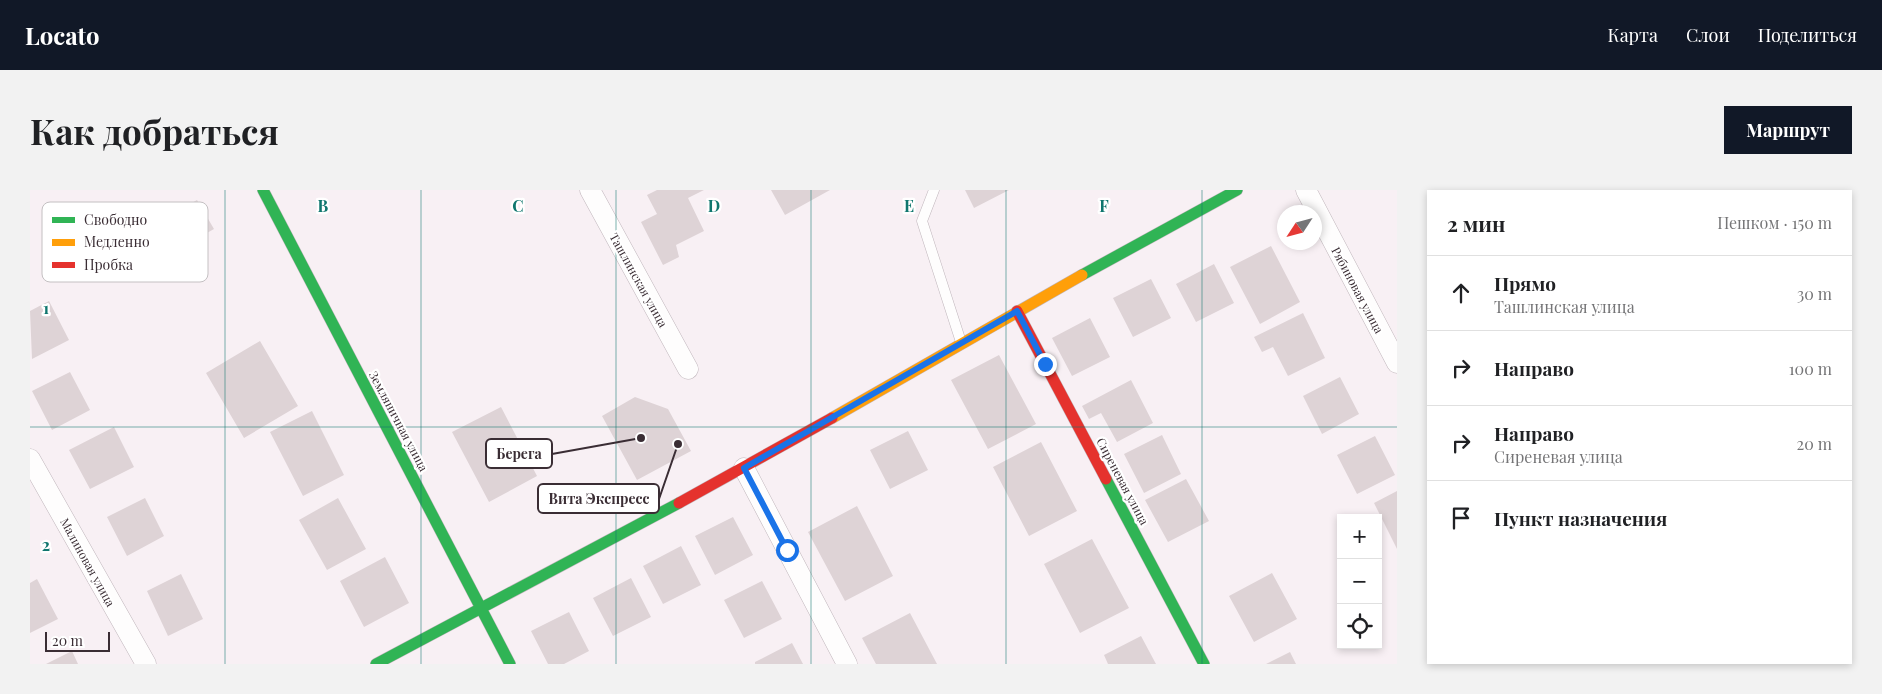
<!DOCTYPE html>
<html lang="ru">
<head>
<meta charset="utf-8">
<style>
	body { margin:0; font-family:"Playfair Display",serif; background:#f2f2f2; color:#202124 }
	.controls { position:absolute; right:15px; bottom:15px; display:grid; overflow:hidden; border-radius:0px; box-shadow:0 2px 8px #0003 }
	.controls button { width:45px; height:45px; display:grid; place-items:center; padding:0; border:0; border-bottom:1px solid #e0e0e0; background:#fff; color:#202124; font:25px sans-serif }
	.compass { position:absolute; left:1247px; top:15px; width:45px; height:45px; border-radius:50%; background:#fff; box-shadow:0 2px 8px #0003; rotate:234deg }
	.scale { position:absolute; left:15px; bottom:12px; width:65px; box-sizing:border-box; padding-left:5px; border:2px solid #3a2d34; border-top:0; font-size:14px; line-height:18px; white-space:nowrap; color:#3a2d34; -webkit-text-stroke:4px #fff; paint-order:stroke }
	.stop { position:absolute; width:15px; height:15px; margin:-11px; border:4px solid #1a73e8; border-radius:50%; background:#fff }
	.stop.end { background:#1a73e8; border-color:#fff; box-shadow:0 1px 5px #0008 }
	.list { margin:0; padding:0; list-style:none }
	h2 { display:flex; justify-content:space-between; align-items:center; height:65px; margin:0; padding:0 20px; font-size:21px }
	h2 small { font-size:16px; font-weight:400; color:#757577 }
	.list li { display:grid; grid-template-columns:32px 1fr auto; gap:15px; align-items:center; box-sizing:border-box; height:75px; padding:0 20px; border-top:1px solid #e0e0e0 }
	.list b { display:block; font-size:19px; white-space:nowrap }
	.list p { margin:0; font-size:16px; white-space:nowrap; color:#757577 }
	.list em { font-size:16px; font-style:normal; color:#757577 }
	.icon { flex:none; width:28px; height:28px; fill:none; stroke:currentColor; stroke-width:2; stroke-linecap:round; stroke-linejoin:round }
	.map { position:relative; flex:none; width:1367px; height:474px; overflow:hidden; border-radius:0px }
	header { display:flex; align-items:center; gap:30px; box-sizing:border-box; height:70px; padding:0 25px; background:#111827; color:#fff }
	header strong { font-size:24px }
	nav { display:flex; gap:28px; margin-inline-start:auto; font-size:18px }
	.intro { display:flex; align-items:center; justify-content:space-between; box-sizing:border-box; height:120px; padding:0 30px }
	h1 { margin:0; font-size:35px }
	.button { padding:12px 22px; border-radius:0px; background:#111827; color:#fff; font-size:18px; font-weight:700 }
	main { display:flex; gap:30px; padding:0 30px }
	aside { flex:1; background:#fff; border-radius:0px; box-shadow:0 2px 8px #0003 }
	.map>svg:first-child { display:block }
	.building { fill:#ded3d6 }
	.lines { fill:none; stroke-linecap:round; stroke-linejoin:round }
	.lane-casing { stroke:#c0b6bc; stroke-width:11 }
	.street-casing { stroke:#c0b6bc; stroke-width:21 }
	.fast-casing { stroke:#c0b6bc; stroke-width:12 }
	.slow-casing { stroke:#c0b6bc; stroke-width:12 }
	.jam-casing { stroke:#c0b6bc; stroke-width:12 }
	.lane { stroke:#fefdfd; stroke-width:10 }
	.street { stroke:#fefdfd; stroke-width:20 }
	.fast { stroke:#30b455; stroke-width:11 }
	.slow { stroke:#ff9f0a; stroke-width:11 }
	.jam { stroke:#e5322d; stroke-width:11 }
	.route { stroke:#1a73e8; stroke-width:6 }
	.grid { fill:none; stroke:#0f766e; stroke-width:1; stroke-opacity:0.55 }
	.labels { text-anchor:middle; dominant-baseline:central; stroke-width:4.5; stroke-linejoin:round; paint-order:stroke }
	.street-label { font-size:12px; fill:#3a2d34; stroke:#fff }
	.key { fill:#fff; stroke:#c4c0c2; stroke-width:1 }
	.key-label { font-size:14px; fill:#3a2d34 }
	.grid-label { font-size:16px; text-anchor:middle; font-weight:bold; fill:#0f766e; stroke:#fff; stroke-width:4.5; stroke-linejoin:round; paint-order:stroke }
	.leader { fill:none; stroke:#3a2d34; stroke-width:2 }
	.callout-dot { fill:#3a2d34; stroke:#fff; stroke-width:2 }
	.callout { fill:#fff; stroke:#3a2d34; stroke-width:2 }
	.callout-label { font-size:14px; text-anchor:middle; font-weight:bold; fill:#3a2d34 }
</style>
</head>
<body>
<header>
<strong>Locato</strong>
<nav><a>Карта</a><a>Слои</a><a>Поделиться</a></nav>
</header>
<div class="intro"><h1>Как добраться</h1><a class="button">Маршрут</a></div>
<main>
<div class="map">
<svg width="1367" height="474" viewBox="0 0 1367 474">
	<rect width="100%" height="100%" fill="#f8f0f4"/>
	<!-- building -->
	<path class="building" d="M627,0H674L658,8L674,41L646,55L649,67L633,75L611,32L627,24L617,5Z
		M741,0H800L755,25Z
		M935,0H979L944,18Z
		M167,10L184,39L138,65L122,35Z
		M1241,56L1270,112L1230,134L1200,77Z
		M1184,74L1204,113L1166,132L1146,94Z
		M1121,89L1141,128L1103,147L1083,108Z
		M19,111L39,150L2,169L0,121Z
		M1273,123L1295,168L1258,186L1243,157L1232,162L1224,147Z
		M1060,128L1080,167L1042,186L1022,148Z
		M230,151L268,216L214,248L176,183Z
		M969,165L1006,234L958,259L921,190Z
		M40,182L60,220L22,240L2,201Z
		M1310,187L1329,224L1292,244L1273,206Z
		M1101,190L1123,233L1087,252L1071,223L1059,229L1052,216Z
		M605,207L638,219L661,261L607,290L572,226Z
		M471,217L507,286L459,312L422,242Z
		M282,221L314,285L273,306L240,242Z
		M84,237L104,277L60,299L39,260Z
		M878,241L898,280L860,299L840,260Z
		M1132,245L1151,284L1114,303L1094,264Z
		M1345,246L1365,285L1327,304L1307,265Z
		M1011,252L1047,321L999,346L963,277Z
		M1156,289L1179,331L1138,352L1115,310Z
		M1367,301V359L1344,313Z
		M115,308L134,346L97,366L77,327Z
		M308,308L336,359L297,380L269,330Z
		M827,316L863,386L815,411L778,342Z
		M703,327L723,365L685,385L665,346Z
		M1062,349L1099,418L1050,443L1014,374Z
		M651,356L671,395L633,414L613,376Z
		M355,367L379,413L334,437L310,391Z
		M1242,383L1267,429L1224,452L1199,406Z
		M151,384L173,429L138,446L117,401Z
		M601,388L621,427L583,446L563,408Z
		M7,389L28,429L0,443V393Z
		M732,391L752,429L714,448L694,410Z
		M539,422L559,461L534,474H518L501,441Z
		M880,423L907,474H846L832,448Z
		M1111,446L1126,474H1078L1074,465Z
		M762,453L773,474H725V472Z
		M42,461L48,474H16Z
		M1260,462L1266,474H1236Z"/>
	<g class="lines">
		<!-- lane casing -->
		<g class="lane-casing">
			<path id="lane" d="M904,0L892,31L931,152"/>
		</g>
		<!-- street casing -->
		<g class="street-casing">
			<path id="street" d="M560,0L658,179
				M1276,0L1367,173
				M0,269L116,474
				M714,278L817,474"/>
		</g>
		<!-- fast casing -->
		<g class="fast-casing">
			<path id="fast" d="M233,0L480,474
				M1052,85L1207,0
				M1076,289L1174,474
				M346,474L649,313"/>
		</g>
		<!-- slow casing -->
		<g class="slow-casing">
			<path id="slow" d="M802,228L1052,85"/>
		</g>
		<!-- jam casing -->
		<g class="jam-casing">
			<path id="jam" d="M987,121L1076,289
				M649,313L802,228"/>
		</g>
		<!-- lane -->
		<use href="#lane" class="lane"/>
		<!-- street -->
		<use href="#street" class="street"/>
		<!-- fast -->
		<use href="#fast" class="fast"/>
		<!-- slow -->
		<use href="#slow" class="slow"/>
		<!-- jam -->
		<use href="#jam" class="jam"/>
	</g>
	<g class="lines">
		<!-- route -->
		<path class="route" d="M757,360L714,278L987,121L1015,174"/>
	</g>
	<!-- grid -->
	<path class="grid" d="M195,0V474M391,0V474M586,0V474M781,0V474M976,0V474M1172,0V474M0,237H1367"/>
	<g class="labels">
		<!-- street labels -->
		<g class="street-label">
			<text transform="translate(609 90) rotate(61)">Ташлинская улица</text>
			<text transform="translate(1328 100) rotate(62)">Рябиновая улица</text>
			<text transform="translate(369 231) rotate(62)">Земляничная улица</text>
			<text transform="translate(1093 291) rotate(62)">Сиреневая улица</text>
			<text transform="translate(58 372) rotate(61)">Малиновая улица</text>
		</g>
	</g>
	<!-- legend -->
	<rect x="12" y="12" width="166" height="80" rx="8" class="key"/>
	<rect x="22" y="27" width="23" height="6" fill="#30b455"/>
	<rect x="22" y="49" width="23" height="7" fill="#ff9f0a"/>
	<rect x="22" y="72" width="23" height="6" fill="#e5322d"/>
	<g class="key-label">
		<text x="54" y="35">Свободно</text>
		<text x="54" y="57">Медленно</text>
		<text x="54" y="80">Пробка</text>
	</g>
	<g class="grid-label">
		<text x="293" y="22">B</text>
		<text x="488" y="22">C</text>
		<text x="684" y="22">D</text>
		<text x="879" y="22">E</text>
		<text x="1074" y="22">F</text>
		<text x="16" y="124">1</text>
		<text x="16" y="361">2</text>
	</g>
	<!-- callouts -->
	<path class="leader" d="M611 248L522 264M648 254L629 309"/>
	<g class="callout-dot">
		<circle cx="611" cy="248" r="5"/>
		<circle cx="648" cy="254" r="5"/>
	</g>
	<g class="callout">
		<rect x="456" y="249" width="66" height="29" rx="5"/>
		<rect x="508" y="294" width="121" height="29" rx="5"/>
	</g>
	<g class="callout-label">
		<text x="489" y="269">Берега</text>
		<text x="569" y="314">Вита Экспресс</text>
	</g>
</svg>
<div class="controls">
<button>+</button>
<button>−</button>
<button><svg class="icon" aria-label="locate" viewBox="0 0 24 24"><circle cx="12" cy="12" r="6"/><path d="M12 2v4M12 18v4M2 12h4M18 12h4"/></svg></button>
</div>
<svg class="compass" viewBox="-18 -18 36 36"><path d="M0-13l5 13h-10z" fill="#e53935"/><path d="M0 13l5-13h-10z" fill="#757577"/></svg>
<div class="scale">20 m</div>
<div class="stop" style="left:757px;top:360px"></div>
<div class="stop end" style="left:1015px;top:174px"></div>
</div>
<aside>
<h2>2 мин<small>Пешком · 150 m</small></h2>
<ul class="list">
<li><svg class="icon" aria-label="ahead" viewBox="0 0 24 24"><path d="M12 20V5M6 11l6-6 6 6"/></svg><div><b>Прямо</b><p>Ташлинская улица</p></div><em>30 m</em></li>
<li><svg class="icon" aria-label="right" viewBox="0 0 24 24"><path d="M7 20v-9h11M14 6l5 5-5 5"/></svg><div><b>Направо</b></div><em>100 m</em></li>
<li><svg class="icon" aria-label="right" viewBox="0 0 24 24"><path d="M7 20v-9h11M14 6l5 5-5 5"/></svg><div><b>Направо</b><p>Сиреневая улица</p></div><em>20 m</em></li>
<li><svg class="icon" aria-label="arrive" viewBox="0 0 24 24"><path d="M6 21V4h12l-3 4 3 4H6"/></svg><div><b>Пункт назначения</b></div></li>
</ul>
</aside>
</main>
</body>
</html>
